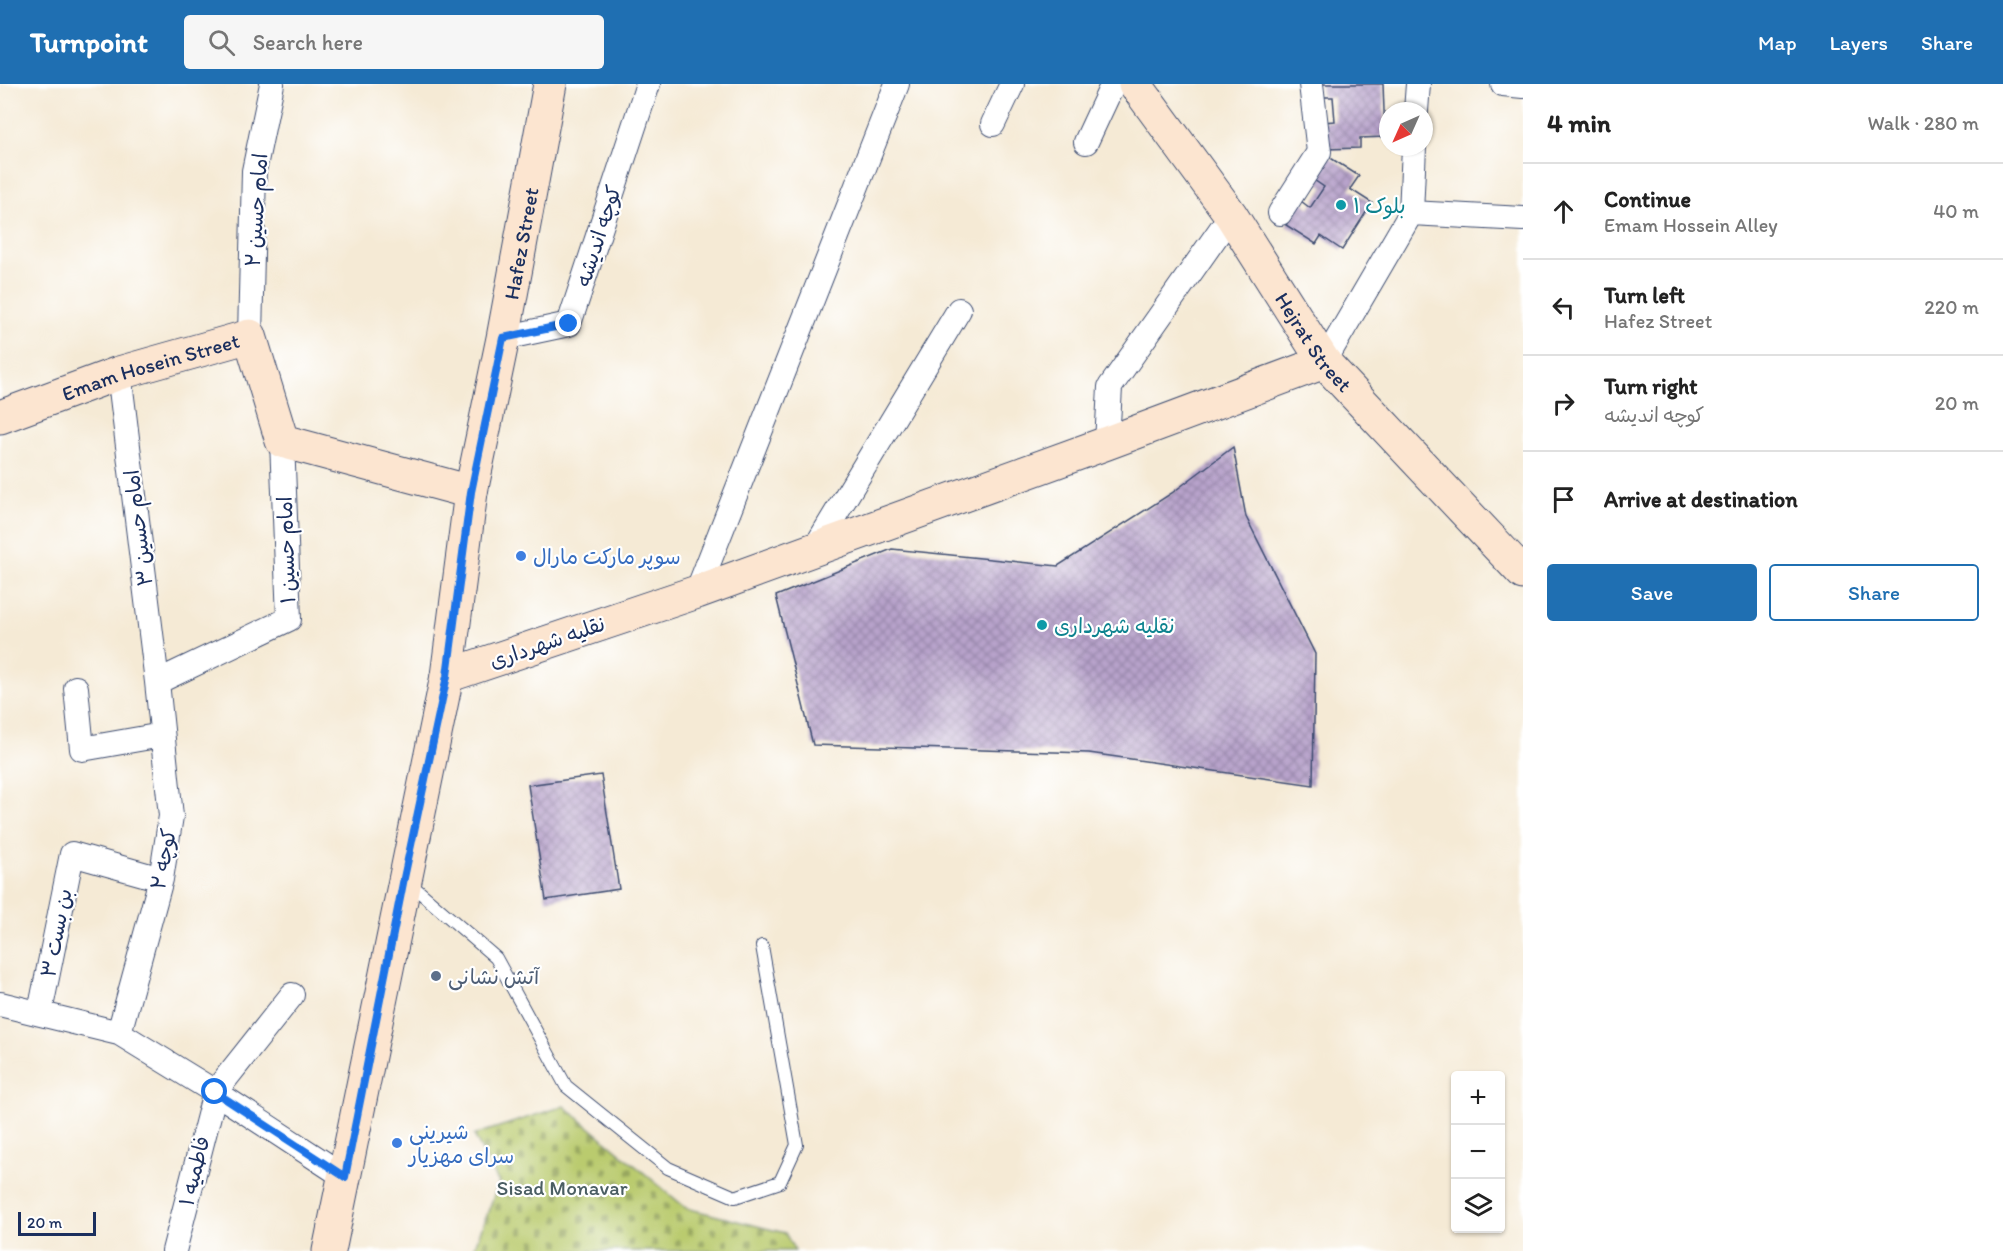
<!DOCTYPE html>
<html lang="en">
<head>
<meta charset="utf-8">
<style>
	body { margin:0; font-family:Itim,"Playpen Sans Arabic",sans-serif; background:#f6f6f6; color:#222 }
	.controls { position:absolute; right:18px; bottom:18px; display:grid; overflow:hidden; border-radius:6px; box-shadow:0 2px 4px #0004 }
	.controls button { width:54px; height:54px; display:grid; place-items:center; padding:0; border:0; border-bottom:2px solid #e0e0e0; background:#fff; color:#222; font:30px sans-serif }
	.compass { position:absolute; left:1379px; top:18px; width:54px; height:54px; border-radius:50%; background:#fff; box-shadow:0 2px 4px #0004; rotate:225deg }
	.scale { position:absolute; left:18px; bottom:15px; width:78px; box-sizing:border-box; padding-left:6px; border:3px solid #1b2f5e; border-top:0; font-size:16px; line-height:21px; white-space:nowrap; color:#1b2f5e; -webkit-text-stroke:4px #fff; paint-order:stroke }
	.stop { position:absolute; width:18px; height:18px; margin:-14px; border:4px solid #1a73e8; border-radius:50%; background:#fff }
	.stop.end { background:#1a73e8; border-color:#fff; box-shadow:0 2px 6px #0008 }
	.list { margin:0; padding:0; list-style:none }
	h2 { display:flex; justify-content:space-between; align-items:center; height:78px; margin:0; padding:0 24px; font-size:26px }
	h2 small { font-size:20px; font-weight:400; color:#767676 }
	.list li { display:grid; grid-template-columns:39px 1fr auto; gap:18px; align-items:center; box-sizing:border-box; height:96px; padding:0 24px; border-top:2px solid #e0e0e0 }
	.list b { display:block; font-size:22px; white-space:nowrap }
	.list p { margin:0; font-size:20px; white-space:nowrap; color:#767676 }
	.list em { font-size:20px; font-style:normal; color:#767676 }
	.actions { display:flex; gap:12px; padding:18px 24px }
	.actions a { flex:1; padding:14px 0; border:2px solid #1f6fb2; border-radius:6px; text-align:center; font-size:21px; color:#1f6fb2 }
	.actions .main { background:#1f6fb2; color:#fff }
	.icon { flex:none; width:33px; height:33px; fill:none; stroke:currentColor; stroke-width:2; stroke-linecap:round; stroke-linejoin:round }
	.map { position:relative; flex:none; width:1523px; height:1167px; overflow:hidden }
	header { display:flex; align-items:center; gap:36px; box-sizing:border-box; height:84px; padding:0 30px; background:#1f6fb2; color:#fff }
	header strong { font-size:28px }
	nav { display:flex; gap:33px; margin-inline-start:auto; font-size:21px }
	.search { width:420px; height:54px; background:#f6f6f6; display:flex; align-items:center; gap:15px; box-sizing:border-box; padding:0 21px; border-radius:6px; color:#767676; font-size:22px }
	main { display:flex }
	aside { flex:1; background:#fff }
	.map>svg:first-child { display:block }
	.cemetery { fill:url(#cemetery-stones); stroke:#6a7d66; stroke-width:1.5 }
	.building { fill:url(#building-cross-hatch) }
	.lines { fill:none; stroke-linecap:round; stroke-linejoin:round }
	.lane-casing { stroke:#3c4b70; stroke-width:14 }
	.street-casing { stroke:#3c4b70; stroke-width:26 }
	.secondary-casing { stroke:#3c4b70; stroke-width:35 }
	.lane { stroke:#fff; stroke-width:12 }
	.street { stroke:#fff; stroke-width:24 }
	.secondary { stroke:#fce5d0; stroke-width:33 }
	.route { stroke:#1a73e8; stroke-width:8 }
	.culture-dot { fill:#0f9aa8; stroke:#fff; stroke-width:2 }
	.shop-dot { fill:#3f7fe0; stroke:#fff; stroke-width:2 }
	.service-dot { fill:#5c6f8a; stroke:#fff; stroke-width:2 }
	.labels { text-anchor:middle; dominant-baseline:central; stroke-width:4.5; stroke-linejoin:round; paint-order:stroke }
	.culture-label { font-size:21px; fill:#0d838f; stroke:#fff; text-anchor:start }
	.street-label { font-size:21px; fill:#1b2f5e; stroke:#fff }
	.shop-label { font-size:21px; fill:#366cbe; stroke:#fff; text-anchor:start }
	.service-label { font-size:21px; fill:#4e5e75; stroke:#fff; text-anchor:start }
	.park-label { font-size:21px; fill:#4b5e63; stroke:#fff }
</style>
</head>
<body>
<header>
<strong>Turnpoint</strong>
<div class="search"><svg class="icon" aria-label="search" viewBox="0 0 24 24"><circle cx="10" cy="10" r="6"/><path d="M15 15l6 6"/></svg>Search here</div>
<nav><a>Map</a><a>Layers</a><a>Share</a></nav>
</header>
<main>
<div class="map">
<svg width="1523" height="1167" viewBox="0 0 1523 1167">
	<defs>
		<pattern id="cemetery-stones" width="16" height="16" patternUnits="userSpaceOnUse" patternTransform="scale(1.5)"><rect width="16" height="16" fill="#bacb6e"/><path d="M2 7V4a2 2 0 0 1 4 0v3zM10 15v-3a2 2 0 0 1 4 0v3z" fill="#96a55e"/></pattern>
		<pattern id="building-cross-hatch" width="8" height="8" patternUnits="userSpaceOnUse" patternTransform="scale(1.5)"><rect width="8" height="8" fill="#b8a3cb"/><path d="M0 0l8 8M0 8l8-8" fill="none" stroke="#9585a8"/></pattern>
	</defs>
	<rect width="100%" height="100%" fill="#fff"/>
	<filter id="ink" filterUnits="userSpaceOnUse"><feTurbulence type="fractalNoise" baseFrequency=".0167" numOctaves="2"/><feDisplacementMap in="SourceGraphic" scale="12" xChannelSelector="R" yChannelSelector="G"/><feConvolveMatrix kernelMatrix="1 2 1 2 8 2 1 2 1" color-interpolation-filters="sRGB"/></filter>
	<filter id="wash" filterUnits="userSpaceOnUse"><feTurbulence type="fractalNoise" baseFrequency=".008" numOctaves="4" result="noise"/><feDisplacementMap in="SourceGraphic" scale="24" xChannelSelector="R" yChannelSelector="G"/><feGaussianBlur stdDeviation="1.35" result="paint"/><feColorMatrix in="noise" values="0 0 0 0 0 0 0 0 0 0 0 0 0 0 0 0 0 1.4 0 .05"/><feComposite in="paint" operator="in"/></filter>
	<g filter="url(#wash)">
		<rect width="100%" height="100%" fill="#f5ead5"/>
		<!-- cemetery -->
		<path class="cemetery" d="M564,1022L686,1124L785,1149L795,1167H473L499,1099L474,1051Z"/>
		<g id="blocks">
			<!-- building -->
			<path class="building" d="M1321,0H1383L1385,53L1360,54V64L1325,65L1323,38L1335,37L1333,13H1322Z
				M1329,73L1359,92L1350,105L1372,119L1342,166L1321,152L1316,160L1286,141L1301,117L1310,124L1324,103L1314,96Z
				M1233,363L1246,433L1315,570L1313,701L1089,669L813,661L776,512L892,465L1058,482L1172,409Z
				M601,691L619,805L546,816L528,701Z"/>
		</g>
	</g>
	<g filter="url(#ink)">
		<use href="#blocks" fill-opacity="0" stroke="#3c4b70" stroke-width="1.5"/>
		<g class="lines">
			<!-- lane casing -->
			<g class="lane-casing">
				<path id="lane" d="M407,797L496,874L566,1002L668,1084L735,1113L780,1098L797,1061L762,862"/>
			</g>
			<!-- street casing -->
			<g class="street-casing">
				<path id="street" d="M1503,0L1523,2
					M1416,27L1418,0
					M993,40L1012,0
					M1086,58L1113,0
					M1280,129L1319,68L1311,0
					M1411,129L1523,135
					M250,252L254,87L272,0
					M503,254L569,240L648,0
					M1324,278L1411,129L1414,63
					M1107,359L1110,303L1231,131
					M815,464L959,226
					M697,508L897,0
					M157,598L289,535L282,357
					M76,604L82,665L162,651
					M0,920L119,949L215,1008L345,1093
					M40,928L72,770L161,795
					M119,949L161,795L171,732L157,598L119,289
					M174,1167L215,1008L292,911"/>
			</g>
			<!-- secondary casing -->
			<g class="secondary-casing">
				<g id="secondary">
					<path id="s1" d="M1135,0L1231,131L1324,278L1523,489"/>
					<path id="s2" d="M0,333L119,289L250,252L282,357L471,408"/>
					<path d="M447,592L697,508L1107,359L1324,278"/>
					<path id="s3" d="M329,1167L447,592L471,408L503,254L550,0"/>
				</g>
			</g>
			<!-- lane -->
			<use href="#lane" class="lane"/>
			<!-- street -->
			<use href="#street" class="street"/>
			<!-- secondary -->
			<use href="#secondary" class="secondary"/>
		</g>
	</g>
	<g class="lines" filter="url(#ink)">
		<!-- route -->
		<path class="route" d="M215,1008L345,1093L404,794L447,592L471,408L503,254L569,240"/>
	</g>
	<!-- markers -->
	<g class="culture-dot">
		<circle cx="1341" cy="121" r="6"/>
		<circle cx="1042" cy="541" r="6"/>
	</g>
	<g class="shop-dot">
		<circle cx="521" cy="472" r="6"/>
		<circle cx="397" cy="1059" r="6"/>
	</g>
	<circle class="service-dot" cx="436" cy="892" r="6"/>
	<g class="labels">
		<!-- culture labels -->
		<g class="culture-label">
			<text x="1353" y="121">بلوک ۱</text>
			<text x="1054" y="541">نقلیه شهرداری</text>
		</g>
		<!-- street labels -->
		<g class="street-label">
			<text transform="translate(256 126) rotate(-86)">امام حسین ۲</text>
			<text transform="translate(598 152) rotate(-72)">کوچه اندیشه</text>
			<text stroke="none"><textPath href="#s3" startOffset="1026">Hafez Street</textPath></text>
			<text stroke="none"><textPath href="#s1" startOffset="314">Hejrat Street</textPath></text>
			<text stroke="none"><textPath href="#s2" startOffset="159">Emam Hosein Street</textPath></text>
			<text transform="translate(138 444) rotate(-97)">امام حسین ۳</text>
			<text transform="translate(286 466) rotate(-92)">امام حسین ۱</text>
			<text transform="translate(547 558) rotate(-19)">نقلیه شهرداری</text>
			<text transform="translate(163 775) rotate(-79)">کوچه ۲</text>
			<text transform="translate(56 849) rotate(-79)">بن بست ۳</text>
			<text transform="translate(194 1087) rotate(-76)">فاطمیه ۱</text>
		</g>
		<!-- shop labels -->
		<g class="shop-label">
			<text x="533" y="472">سوپر مارکت مارال</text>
			<text x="409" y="1047">شیرینی<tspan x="409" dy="24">سرای مهزیار</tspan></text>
		</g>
		<!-- service labels -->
		<g class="service-label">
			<text x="448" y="892">آتش نشانی</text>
		</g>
		<!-- park labels -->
		<g class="park-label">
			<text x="562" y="1103">Sisad Monavar</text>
		</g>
	</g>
</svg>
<div class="controls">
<button>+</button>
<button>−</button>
<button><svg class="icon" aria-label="layers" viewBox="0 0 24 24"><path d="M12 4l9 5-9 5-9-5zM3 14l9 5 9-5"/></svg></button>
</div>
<svg class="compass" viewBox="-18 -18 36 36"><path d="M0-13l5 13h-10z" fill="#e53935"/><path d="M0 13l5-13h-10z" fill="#767676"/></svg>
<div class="scale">20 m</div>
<div class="stop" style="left:215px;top:1008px"></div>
<div class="stop end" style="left:569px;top:240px"></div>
</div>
<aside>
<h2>4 min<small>Walk · 280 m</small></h2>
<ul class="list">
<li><svg class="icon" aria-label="ahead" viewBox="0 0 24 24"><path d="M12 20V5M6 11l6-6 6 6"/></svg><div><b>Continue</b><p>Emam Hossein Alley</p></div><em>40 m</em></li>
<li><svg class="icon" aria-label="left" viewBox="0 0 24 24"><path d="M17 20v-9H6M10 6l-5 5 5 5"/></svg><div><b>Turn left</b><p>Hafez Street</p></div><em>220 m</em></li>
<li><svg class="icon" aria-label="right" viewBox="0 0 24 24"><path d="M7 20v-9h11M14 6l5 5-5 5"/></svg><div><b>Turn right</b><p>کوچه اندیشه</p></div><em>20 m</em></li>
<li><svg class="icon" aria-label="arrive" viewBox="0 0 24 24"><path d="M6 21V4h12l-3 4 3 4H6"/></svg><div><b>Arrive at destination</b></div></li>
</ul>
<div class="actions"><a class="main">Save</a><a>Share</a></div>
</aside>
</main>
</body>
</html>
